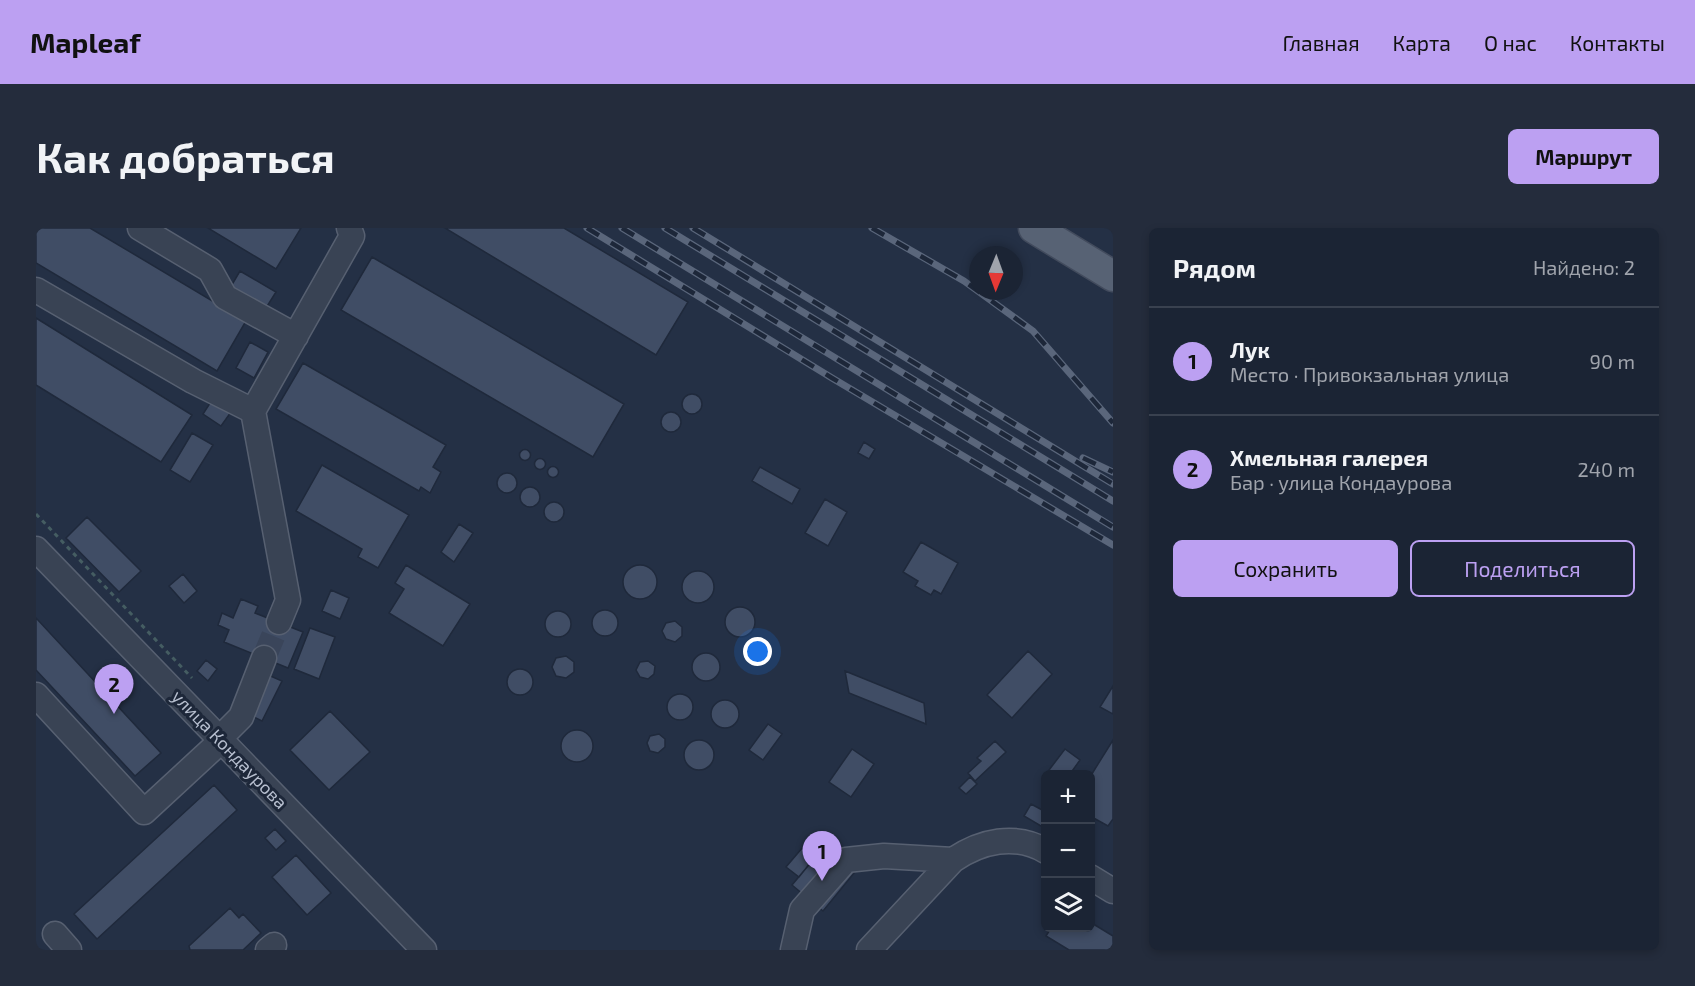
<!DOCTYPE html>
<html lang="ru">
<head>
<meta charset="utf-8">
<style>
	body { margin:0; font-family:"Exo 2",sans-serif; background:#242c3c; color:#f1f3f6 }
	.controls { position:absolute; right:18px; bottom:18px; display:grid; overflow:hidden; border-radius:9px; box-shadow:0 3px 9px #0003 }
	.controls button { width:54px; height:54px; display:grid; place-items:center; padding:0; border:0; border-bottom:2px solid #39414f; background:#1b2434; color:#f1f3f6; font:30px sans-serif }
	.compass { position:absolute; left:933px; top:18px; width:54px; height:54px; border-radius:50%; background:#1b2434; box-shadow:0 3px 9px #0003; rotate:181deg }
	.you { position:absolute; left:722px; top:424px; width:21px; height:21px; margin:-15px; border:4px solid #fff; border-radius:50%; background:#1a73e8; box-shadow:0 0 0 9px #1a73e833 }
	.badge { display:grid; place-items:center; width:39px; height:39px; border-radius:50%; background:#bca0f2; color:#111; font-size:20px; font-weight:700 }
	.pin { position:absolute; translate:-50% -50px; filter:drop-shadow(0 2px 3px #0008) }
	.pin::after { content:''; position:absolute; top:32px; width:21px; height:18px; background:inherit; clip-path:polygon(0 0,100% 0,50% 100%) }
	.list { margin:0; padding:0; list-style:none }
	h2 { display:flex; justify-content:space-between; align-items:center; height:78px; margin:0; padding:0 24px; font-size:26px }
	h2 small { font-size:20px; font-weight:400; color:#a0a4ac }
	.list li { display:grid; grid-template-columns:39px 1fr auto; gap:18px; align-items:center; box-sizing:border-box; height:108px; padding:0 24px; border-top:2px solid #39414f }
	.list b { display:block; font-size:22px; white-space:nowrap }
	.list p { margin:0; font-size:20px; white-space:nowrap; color:#a0a4ac }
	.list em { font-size:20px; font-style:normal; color:#a0a4ac }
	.actions { display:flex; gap:12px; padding:18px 24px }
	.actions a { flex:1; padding:14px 0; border:2px solid #bca0f2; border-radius:9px; text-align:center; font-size:21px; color:#bca0f2 }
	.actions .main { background:#bca0f2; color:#111 }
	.icon { flex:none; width:33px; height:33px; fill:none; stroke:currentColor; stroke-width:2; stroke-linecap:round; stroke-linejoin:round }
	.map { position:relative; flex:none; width:1077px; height:722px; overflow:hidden; border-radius:9px }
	header { display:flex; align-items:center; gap:36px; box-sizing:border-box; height:84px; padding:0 30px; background:#bca0f2; color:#111 }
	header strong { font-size:28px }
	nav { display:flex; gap:33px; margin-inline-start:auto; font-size:21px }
	.intro { display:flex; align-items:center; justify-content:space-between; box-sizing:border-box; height:144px; padding:0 36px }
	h1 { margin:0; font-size:42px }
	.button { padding:15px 27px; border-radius:9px; background:#bca0f2; color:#111; font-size:21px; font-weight:700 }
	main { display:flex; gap:36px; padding:0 36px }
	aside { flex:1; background:#1b2434; border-radius:9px; box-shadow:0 3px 9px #0003 }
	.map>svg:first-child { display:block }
	.building { fill:#404d65; stroke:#1f293b; stroke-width:1.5 }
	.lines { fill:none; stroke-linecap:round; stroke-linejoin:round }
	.minor-tunnel { stroke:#3a455a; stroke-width:24; stroke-dasharray:24 12; stroke-linecap:butt }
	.minor-casing { stroke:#576071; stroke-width:27 }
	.major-casing { stroke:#424b5d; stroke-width:33 }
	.path { stroke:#455d62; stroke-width:3; stroke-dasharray:4.5 4.5; stroke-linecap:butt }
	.minor { stroke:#394354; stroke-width:24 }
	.major { stroke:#576274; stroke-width:30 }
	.rail-casing { stroke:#5a667b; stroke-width:7 }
	.rail { stroke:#1d2739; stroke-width:4.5; stroke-dasharray:14; stroke-linecap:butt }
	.labels { text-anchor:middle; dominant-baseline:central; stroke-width:6; stroke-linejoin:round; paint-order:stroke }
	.street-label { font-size:18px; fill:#b6bece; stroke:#1d2739 }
</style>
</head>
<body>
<header>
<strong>Mapleaf</strong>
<nav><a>Главная</a><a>Карта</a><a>О нас</a><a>Контакты</a></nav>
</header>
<div class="intro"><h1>Как добраться</h1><a class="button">Маршрут</a></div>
<main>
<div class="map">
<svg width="1077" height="722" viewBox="0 0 1077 722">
	<rect width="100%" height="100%" fill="#243045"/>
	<!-- building -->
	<path class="building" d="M0,0H54L210,93L181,143L0,35Z
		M172,0H265L240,41Z
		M409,0H528L652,74L620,127Z
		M336,29L588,176L557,229L305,82Z
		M204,43L240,64L230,80L194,60Z
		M0,90L156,187L125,234L0,157Z
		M214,114L232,124L218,150L200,140Z
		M267,135L410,217L397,239L405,244L394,265L385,259L383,263L240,181Z
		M646 176a10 10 0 1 1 20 0a10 10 0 1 1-20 0Z
		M176,172L195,184L185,198L167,186Z
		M625 194a10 10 0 1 1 20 0a10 10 0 1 1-20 0Z
		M156,205L177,217L154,254L134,242Z
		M828,214L839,221L833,231L822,225Z
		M483.5 227a5.5 5.5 0 1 1 11 0a5.5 5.5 0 1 1-11 0Z
		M498.5 236a5.5 5.5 0 1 1 11 0a5.5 5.5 0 1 1-11 0Z
		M286,237L373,287L342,340L322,329L326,321L260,283Z
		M511.5 244a5.5 5.5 0 1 1 11 0a5.5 5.5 0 1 1-11 0Z
		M724,239L764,261L756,276L716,253Z
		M461 255a10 10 0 1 1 20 0a10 10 0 1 1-20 0Z
		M484 269a10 10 0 1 1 20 0a10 10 0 1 1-20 0Z
		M789,271L811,284L792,318L769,305Z
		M508 284a10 10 0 1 1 20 0a10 10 0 1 1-20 0Z
		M51,289L105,343L83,364L30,310Z
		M423,296L437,305L418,334L405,324Z
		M885,314L922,335L905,366L898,362L895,367L879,358L882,353L867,344Z
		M587 354a17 17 0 1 1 34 0a17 17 0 1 1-34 0Z
		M370,337L434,376L407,418L353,385L368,361L359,355Z
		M646 359a16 16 0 1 1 32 0a16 16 0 1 1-32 0Z
		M147,346L161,363L148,375L133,358Z
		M295,362L313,370L304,391L286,383Z
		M205,371L222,378L219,385L267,404L252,440L188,414L193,402L182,397L186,385L197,390Z
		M689 394a15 15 0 1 1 30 0a15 15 0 1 1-30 0Z
		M556 395a13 13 0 1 1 26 0a13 13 0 1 1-26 0Z
		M509 396a13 13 0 1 1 26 0a13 13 0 1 1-26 0Z
		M0,390L125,525L99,548L0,442Z
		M639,393L646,399V408L639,414L630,411L626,403L630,395Z
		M274,400L299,409L283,451L258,441Z
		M992,423L1016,446L976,490L951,467Z
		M656 439a14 14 0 1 1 28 0a14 14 0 1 1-28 0Z
		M530,428L538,434V444L530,450L520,448L516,439L520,430Z
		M170,432L181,441L172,453L161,443Z
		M612,433L619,438L618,446L612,451L604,449L600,442L604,434Z
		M471 454a13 13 0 1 1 26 0a13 13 0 1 1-26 0Z
		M809,443L888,475L890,496L813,465Z
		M230,446L246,453L226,493L210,485Z
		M1077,458V486L1064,479Z
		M631 479a13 13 0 1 1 26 0a13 13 0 1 1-26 0Z
		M675 486a14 14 0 1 1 28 0a14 14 0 1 1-28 0Z
		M294,483L334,524L293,562L254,522Z
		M732,496L746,506L727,532L713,522Z
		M525 518a16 16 0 1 1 32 0a16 16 0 1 1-32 0Z
		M623,506L629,511V519L622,525L614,523L611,515L614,508Z
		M1077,512V591L1072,598L1054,588V549Z
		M648 527a15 15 0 1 1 30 0a15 15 0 1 1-30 0Z
		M959,513L970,524L939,553L932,545L945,533L941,530Z
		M816,521L838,536L815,569L793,554Z
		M1029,521L1044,532L1034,546H1010Z
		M934,549L941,556L930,566L923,560Z
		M178,557L201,582L61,711L38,686Z
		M995,576L1010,584V601L988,588Z
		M239,601L250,613L240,622L229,610Z
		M767,619L779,629L763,649L750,639Z
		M787,620L818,645L787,683L756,657Z
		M260,627L295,665L271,687L236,649Z
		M194,680L203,690L207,686L225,705L207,722H154L153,718Z
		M1054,694L1077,708V722H1033L1010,708L1015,700H1054Z"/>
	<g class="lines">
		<!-- minor-tunnel -->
		<path class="minor-tunnel" d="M228,430L243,394"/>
		<!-- minor casing -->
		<g class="minor-casing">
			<path id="minor" d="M104,0L174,42L189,69L260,108
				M0,62L157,153L217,183
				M0,321L388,722
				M243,394L252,372L217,183L316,8L313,0
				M0,467L108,584L186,512
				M184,510L205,489L228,430
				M1054,649L1077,663
				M19,706L33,722
				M232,722L238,717
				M757,722L766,682L810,632L848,628L917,632
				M833,722L917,632C945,613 979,605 1010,623"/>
		</g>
		<!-- major casing -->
		<g class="major-casing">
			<path id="major" d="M998,0L1077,48"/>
		</g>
		<!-- path -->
		<path class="path" d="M0,286L156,450"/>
		<!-- minor -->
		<use href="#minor" class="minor"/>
		<!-- major -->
		<use href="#major" class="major"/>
		<!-- rail casing -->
		<g class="rail-casing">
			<path id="rail" d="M551,0L796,150L1077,317
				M586,0L1077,299
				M629,0L1077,273
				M657,0L1077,256
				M836,0L928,53L997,103L1077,195
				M1047,230L1077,244"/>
		</g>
		<!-- rail -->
		<use href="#rail" class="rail"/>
	</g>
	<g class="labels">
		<!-- street labels -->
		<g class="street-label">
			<text transform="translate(194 521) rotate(46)">улица Кондаурова</text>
		</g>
	</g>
</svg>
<div class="controls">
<button>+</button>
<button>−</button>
<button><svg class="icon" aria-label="layers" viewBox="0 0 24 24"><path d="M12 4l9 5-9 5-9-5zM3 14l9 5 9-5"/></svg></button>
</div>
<svg class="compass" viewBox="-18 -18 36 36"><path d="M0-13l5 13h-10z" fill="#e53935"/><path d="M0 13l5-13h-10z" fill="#a0a4ac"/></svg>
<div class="you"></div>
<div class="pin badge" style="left:786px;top:653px">1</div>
<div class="pin badge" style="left:78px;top:486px">2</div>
</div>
<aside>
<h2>Рядом<small>Найдено: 2</small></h2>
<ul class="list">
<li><span class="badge">1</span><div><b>Лук</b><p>Место · Привокзальная улица</p></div><em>90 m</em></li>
<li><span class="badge">2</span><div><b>Хмельная галерея</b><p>Бар · улица Кондаурова</p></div><em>240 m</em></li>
</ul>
<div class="actions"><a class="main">Сохранить</a><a>Поделиться</a></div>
</aside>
</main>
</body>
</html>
